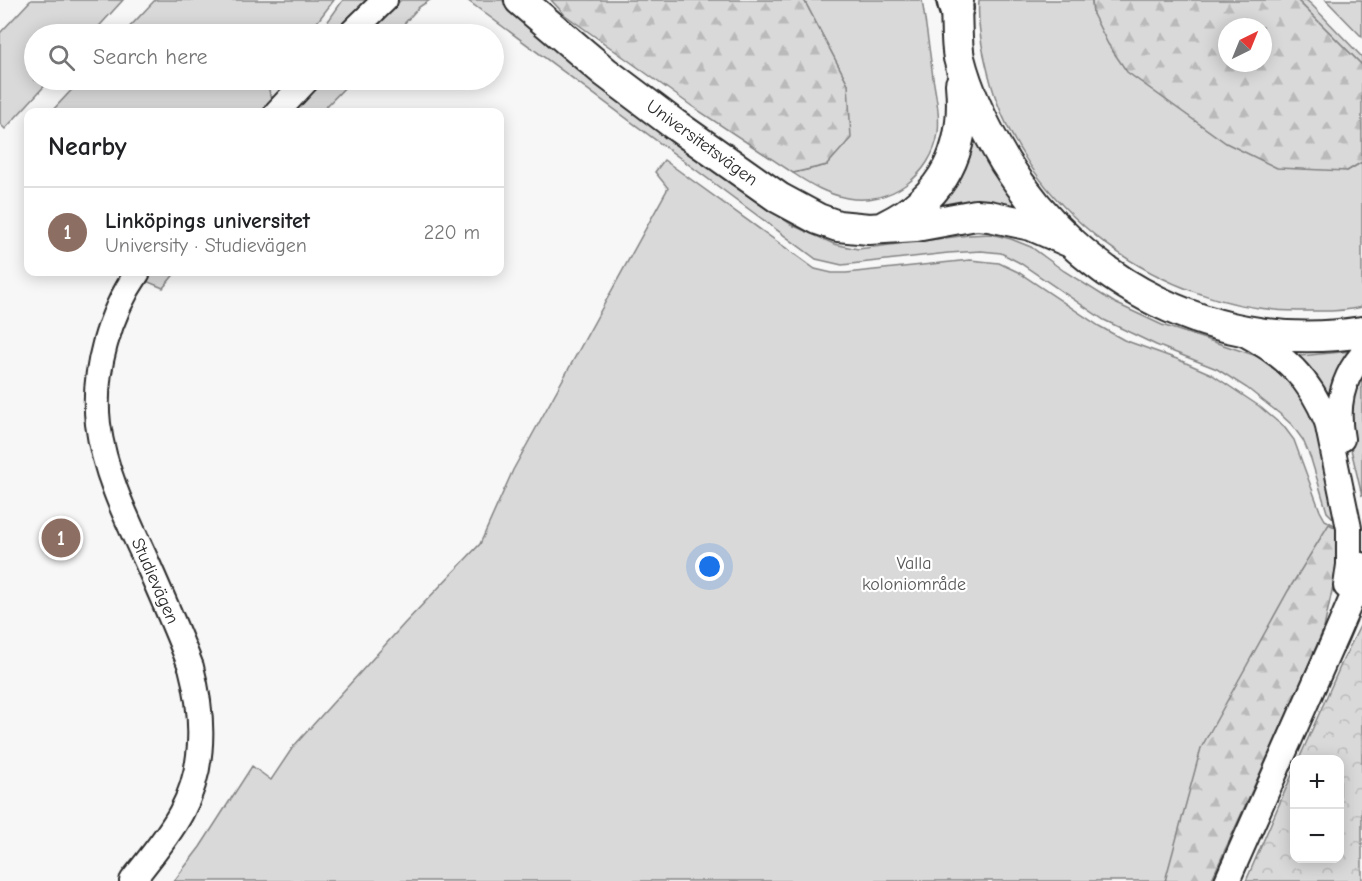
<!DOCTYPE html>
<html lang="en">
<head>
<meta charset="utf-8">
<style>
	body { margin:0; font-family:"Comic Neue",sans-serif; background:#f6f6f6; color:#202124 }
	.controls { position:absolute; right:18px; bottom:18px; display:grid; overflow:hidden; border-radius:12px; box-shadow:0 3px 15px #0003 }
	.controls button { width:54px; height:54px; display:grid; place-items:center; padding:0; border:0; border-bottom:2px solid #e0e0e0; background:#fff; color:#202124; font:30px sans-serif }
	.compass { position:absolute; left:1218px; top:18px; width:54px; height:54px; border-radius:50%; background:#fff; box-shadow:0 3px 15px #0003; rotate:43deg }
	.you { position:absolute; left:710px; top:567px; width:21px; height:21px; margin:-15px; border:4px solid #fff; border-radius:50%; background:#1a73e8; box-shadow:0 0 0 9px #1a73e833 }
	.badge { display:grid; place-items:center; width:39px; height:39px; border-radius:50%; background:#0f766e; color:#fff; font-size:20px; font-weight:700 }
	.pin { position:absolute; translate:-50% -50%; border:3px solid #fff; box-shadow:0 2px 6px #0006 }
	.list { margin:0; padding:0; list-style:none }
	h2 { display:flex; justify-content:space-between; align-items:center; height:78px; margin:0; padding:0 24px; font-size:26px }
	h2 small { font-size:20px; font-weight:400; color:#757577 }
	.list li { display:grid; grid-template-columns:39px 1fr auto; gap:18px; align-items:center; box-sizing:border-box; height:90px; padding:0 24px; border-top:2px solid #e0e0e0 }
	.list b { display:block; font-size:22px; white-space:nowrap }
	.list p { margin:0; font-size:20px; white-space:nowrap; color:#757577 }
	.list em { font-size:20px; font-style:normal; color:#757577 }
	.icon { flex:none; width:33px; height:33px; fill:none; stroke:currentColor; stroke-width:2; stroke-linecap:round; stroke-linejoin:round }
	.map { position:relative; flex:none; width:1362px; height:881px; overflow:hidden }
	.search { position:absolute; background:#fff; box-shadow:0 3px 15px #0003; left:24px; top:24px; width:480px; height:66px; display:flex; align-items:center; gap:15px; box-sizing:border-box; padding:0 21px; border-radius:33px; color:#757577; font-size:22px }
	.panel { position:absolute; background:#fff; box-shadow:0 3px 15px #0003; left:24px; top:108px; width:480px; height:168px; border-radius:12px }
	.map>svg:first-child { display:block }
	.green { fill:#d9d9d9; stroke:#828282; stroke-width:1.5 }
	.forest { fill:url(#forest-firs); stroke:#828282; stroke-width:1.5; fill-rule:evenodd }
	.park { fill:url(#park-crowns); stroke:#828282; stroke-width:1.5 }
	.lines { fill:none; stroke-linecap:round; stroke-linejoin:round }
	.minor-casing { stroke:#2b2b2b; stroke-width:28 }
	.major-casing { stroke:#2b2b2b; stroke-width:34 }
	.highway-casing { stroke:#2b2b2b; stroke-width:38 }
	.minor { stroke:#fff; stroke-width:24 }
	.major { stroke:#fff; stroke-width:30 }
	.highway { stroke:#fff; stroke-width:33 }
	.labels { text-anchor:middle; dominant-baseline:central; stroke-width:4.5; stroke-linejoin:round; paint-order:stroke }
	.street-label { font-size:18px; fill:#2b2b2b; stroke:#fff }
	.park-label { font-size:18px; fill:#565656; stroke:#fff }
</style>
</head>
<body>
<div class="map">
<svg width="1362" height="881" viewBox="0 0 1362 881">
	<defs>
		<pattern id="forest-firs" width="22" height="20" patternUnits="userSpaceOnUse" patternTransform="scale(1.5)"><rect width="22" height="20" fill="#d9d9d9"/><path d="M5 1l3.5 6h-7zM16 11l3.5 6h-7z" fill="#bababa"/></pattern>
		<pattern id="park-crowns" width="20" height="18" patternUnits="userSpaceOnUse" patternTransform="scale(1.5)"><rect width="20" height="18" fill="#d9d9d9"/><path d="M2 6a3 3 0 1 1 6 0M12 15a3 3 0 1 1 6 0" fill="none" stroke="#bababa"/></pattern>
	</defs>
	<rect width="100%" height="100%" fill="#f7f7f7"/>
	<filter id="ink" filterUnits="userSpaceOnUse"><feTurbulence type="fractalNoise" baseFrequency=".0167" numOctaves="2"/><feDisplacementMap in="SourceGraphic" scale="12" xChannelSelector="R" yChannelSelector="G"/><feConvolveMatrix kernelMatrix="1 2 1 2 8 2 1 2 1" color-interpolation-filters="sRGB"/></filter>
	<g filter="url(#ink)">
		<!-- green -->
		<path class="green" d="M31,0H123L92,34H34V80H50L5,129L0,124V33Z
			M155,0H334L308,34H123Z
			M343,0H370L334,34H319Z
			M401,0H430L419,7L395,34H364Z
			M467,0H502L599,86L688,152L792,225L834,244L858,249L969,235L991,234L1011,239L1031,247L1064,271L1115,303L1162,325L1257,356L1277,367L1295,382L1316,416L1341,519H1334L1327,512L1311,459L1303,440L1292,425L1280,414L1247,388L1217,369L1156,345L1104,320L1020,263L1001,253L981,251L948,253L842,265L816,259Z
			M804,0H922C926,26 930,52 933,78C936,96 940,114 938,133C932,175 890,206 847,198C827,194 811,185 793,173L827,165L848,84Z
			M979,0H1092L1093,14L1347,171L1362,162V307C1342,312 1319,311 1298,311C1160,310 1021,208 988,72C982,48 977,25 979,0Z
			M1297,0H1306L1312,5L1362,57V65Z
			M1326,0H1362V37Z
			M81,80H267L270,95L274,99L262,112H51Z
			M321,80H352L321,112H290Z
			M974,134L992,172L1019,207C985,197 963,201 930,211C958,185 966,172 974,134Z
			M664,160L815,269L832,273H846L970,260L999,263L1018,272L1099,326L1124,340L1177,359L1211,374L1259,406L1285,428L1294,440L1320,511L1325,520L1338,527L1324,628L1300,685L1211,881H174L200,847L252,766L271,780L293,747L404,624L480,544L513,470L668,188L655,172Z
			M152,272H176L163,288L146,281Z
			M1352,351L1335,381L1328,397L1320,381L1299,356Z
			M1362,374V496L1346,428L1349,400Z"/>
		<!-- forest -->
		<path class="forest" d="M551,0H804L848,84L851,138L827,165L793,173L693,107L565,15Z
			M1092,0H1297L1362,65V162L1347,171L1277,168L1226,143L1127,72L1108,44L1093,14ZM1227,27H1263V63H1227Z
			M1329,524L1338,529V563L1324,628L1300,685L1211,881H1165L1201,748L1288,591Z"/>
		<!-- park -->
		<path class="park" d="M1362,622V881H1246L1294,770V858H1340V760L1299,759L1343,660Z"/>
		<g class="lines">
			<!-- minor casing -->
			<g class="minor-casing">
				<path id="minor" d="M350,34L385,0
					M277,112L307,80
					M1243,333C1284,355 1310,378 1327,422L1349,528V565L1346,586
					M1342,439C1336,407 1341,380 1362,355
					M132,881C149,859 168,837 181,813C206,767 204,716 191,667C177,630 161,594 145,558C125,515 104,471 98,424C92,372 109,314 138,272
					M1227,881L1337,633L1361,577L1362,565"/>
			</g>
			<!-- major casing -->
			<g class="major-casing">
				<path id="major" d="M520,0L605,72L674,124L779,198L818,219L838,226L869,229L916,226L976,215L989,216L1031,225L1068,241
					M958,0L956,8C957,24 956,42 959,58C968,94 986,130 1005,162C1082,285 1217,355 1362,332
					M885,226C945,197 967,149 961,84"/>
			</g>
			<!-- highway casing -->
			<g class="highway-casing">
				<path id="highway" d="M954,0L956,8"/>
			</g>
			<!-- minor -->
			<use href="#minor" class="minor"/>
			<!-- major -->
			<use href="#major" class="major"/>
			<!-- highway -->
			<use href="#highway" class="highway"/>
		</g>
	</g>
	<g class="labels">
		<!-- street labels -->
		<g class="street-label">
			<text transform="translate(702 143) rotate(36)">Universitetsvägen</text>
			<text transform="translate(155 581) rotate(66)">Studievägen</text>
		</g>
		<!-- park labels -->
		<g class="park-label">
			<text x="914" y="563">Valla<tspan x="914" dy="21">koloniområde</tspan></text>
		</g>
	</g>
</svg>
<div class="controls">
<button>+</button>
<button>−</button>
</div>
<svg class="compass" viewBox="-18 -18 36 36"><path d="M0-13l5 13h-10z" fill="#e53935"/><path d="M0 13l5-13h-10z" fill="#757577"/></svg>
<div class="you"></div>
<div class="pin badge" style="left:61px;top:538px;background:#8d6e63">1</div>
<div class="search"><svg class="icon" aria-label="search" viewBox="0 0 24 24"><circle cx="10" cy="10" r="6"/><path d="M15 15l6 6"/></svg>Search here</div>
<section class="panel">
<h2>Nearby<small></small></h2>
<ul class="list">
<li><span class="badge" style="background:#8d6e63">1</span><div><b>Linköpings universitet</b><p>University · Studievägen</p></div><em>220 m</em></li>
</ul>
</section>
</div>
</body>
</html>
